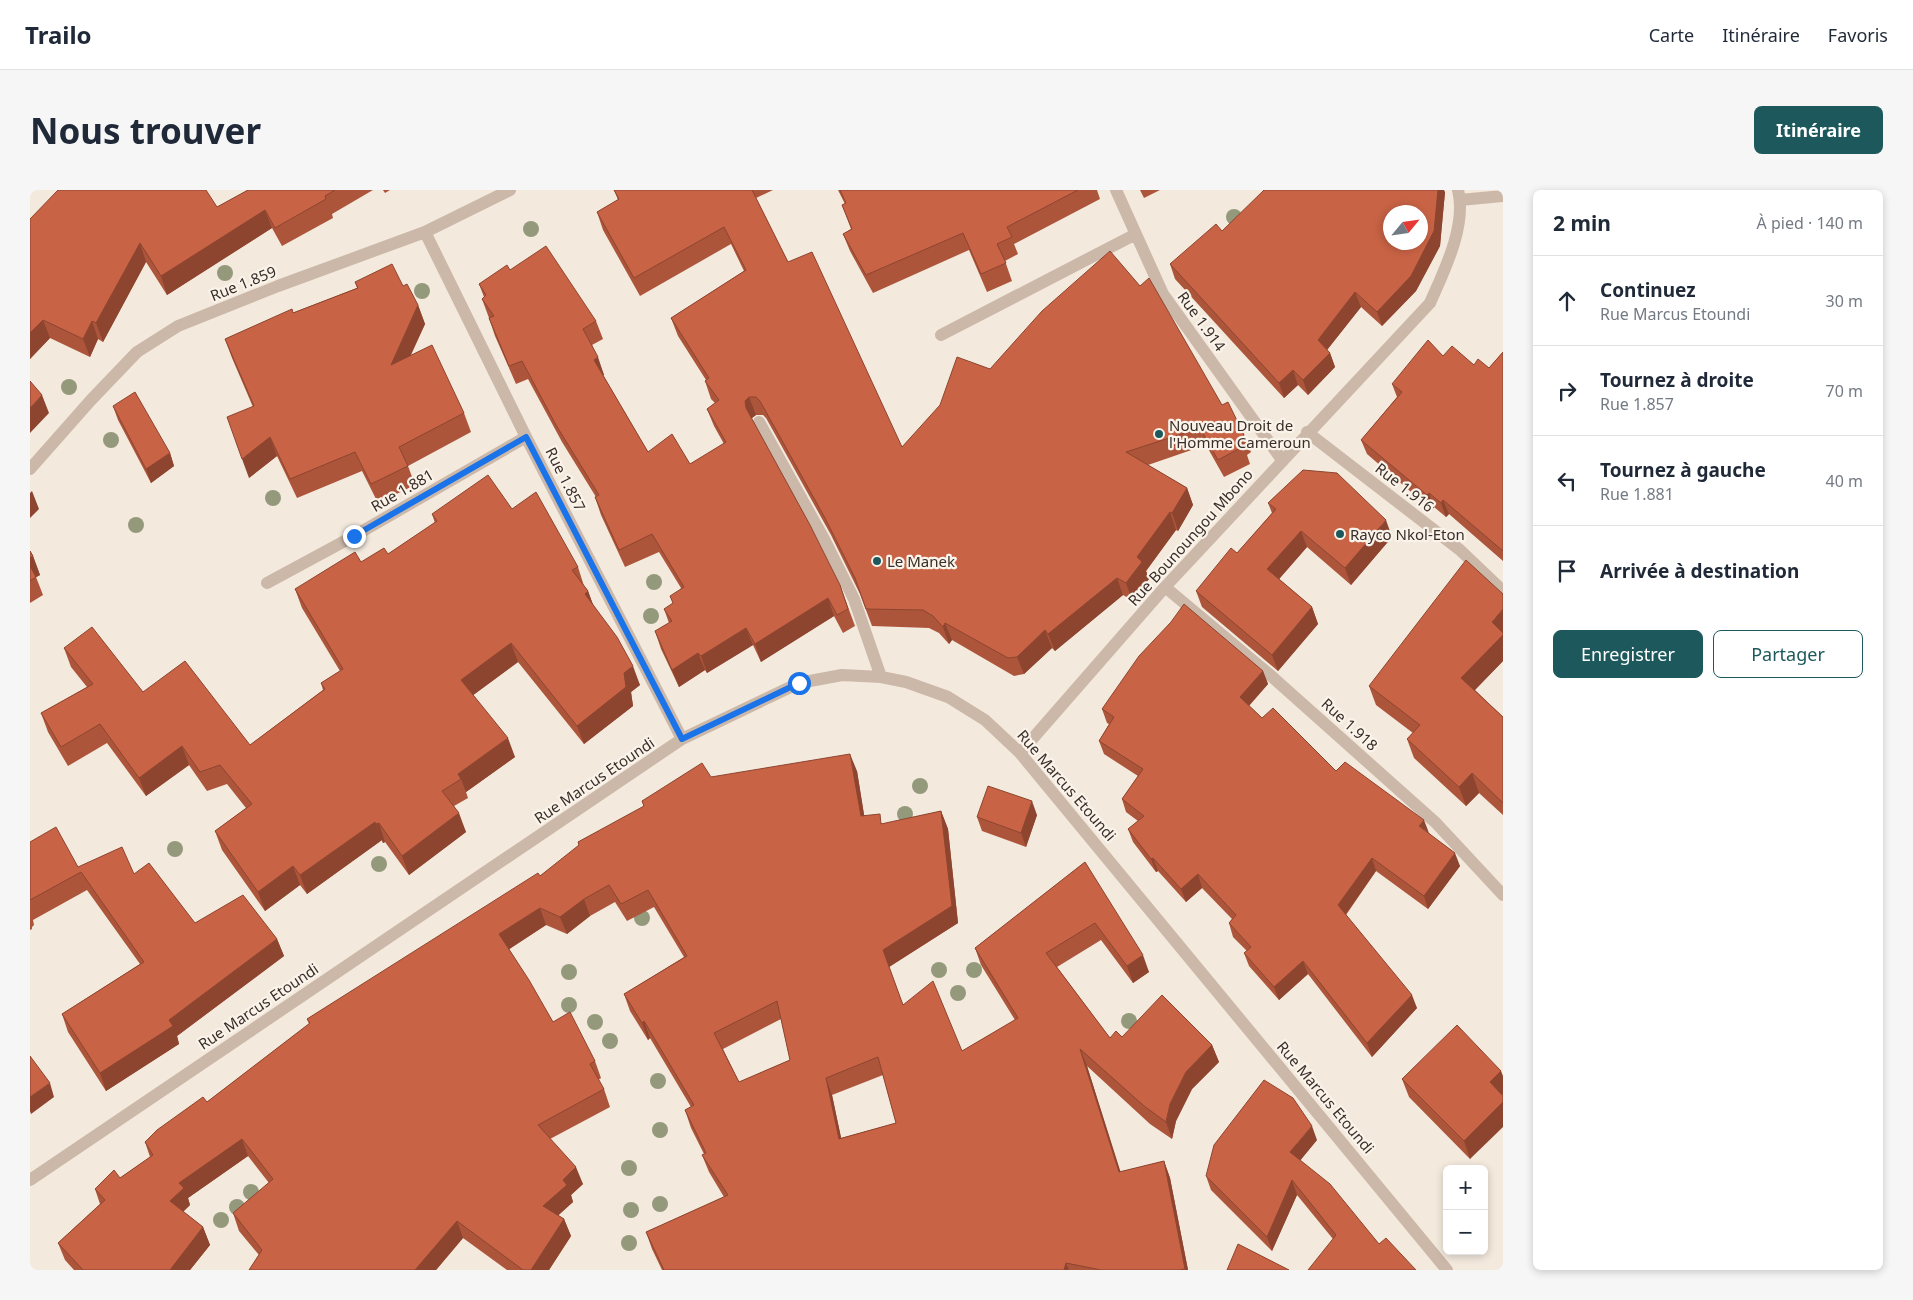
<!DOCTYPE html>
<html lang="fr">
<head>
<meta charset="utf-8">
<style>
	body { margin:0; font-family:"Noto Sans",sans-serif; background:#f6f6f7; color:#1f2937 }
	.controls { position:absolute; right:15px; bottom:15px; display:grid; overflow:hidden; border-radius:8px; box-shadow:0 2px 8px #0003 }
	.controls button { width:45px; height:45px; display:grid; place-items:center; padding:0; border:0; border-bottom:1px solid #e0e1e3; background:#fff; color:#1f2937; font:25px sans-serif }
	.compass { position:absolute; left:1353px; top:15px; width:45px; height:45px; border-radius:50%; background:#fff; box-shadow:0 2px 8px #0003; rotate:61deg }
	.stop { position:absolute; width:15px; height:15px; margin:-11px; border:4px solid #1a73e8; border-radius:50%; background:#fff }
	.stop.end { background:#1a73e8; border-color:#fff; box-shadow:0 1px 5px #0008 }
	.list { margin:0; padding:0; list-style:none }
	h2 { display:flex; justify-content:space-between; align-items:center; height:65px; margin:0; padding:0 20px; font-size:21px }
	h2 small { font-size:16px; font-weight:400; color:#747a83 }
	.list li { display:grid; grid-template-columns:32px 1fr auto; gap:15px; align-items:center; box-sizing:border-box; height:90px; padding:0 20px; border-top:1px solid #e0e1e3 }
	.list b { display:block; font-size:19px; white-space:nowrap }
	.list p { margin:0; font-size:16px; white-space:nowrap; color:#747a83 }
	.list em { font-size:16px; font-style:normal; color:#747a83 }
	.actions { display:flex; gap:10px; padding:15px 20px }
	.actions a { flex:1; padding:11px 0; border:1px solid #1d595c; border-radius:8px; text-align:center; font-size:18px; color:#1d595c }
	.actions .main { background:#1d595c; color:#fff }
	.icon { flex:none; width:28px; height:28px; fill:none; stroke:currentColor; stroke-width:2; stroke-linecap:round; stroke-linejoin:round }
	.map { position:relative; flex:none; width:1473px; height:1080px; overflow:hidden; border-radius:8px }
	header { display:flex; align-items:center; gap:30px; box-sizing:border-box; height:70px; padding:0 25px; background:#fff; border-bottom:1px solid #e0e1e3 }
	header strong { font-size:24px }
	nav { display:flex; gap:28px; margin-inline-start:auto; font-size:18px }
	.intro { display:flex; align-items:center; justify-content:space-between; box-sizing:border-box; height:120px; padding:0 30px }
	h1 { margin:0; font-size:35px }
	.button { padding:12px 22px; border-radius:8px; background:#1d595c; color:#fff; font-size:18px; font-weight:700 }
	main { display:flex; gap:30px; padding:0 30px }
	aside { flex:1; background:#fff; border-radius:8px; box-shadow:0 2px 8px #0003 }
	.map>svg:first-child { display:block }
	.lines { fill:none; stroke-linecap:round; stroke-linejoin:round }
	.minor { stroke:#ccb8a9; stroke-width:12 }
	.tree { fill:#95997c }
	.wall { fill:#ad553b; fill-rule:evenodd }
	.shaded-wall { fill:#8d4530 }
	.building { fill:#c96345; stroke:#8d4530; fill-rule:evenodd }
	.route { stroke:#1a73e8; stroke-width:6 }
	.poi-dot { fill:#1d595c; stroke:#faf3ea; stroke-width:2 }
	.labels { text-anchor:middle; dominant-baseline:central; stroke-width:4.5; stroke-linejoin:round; paint-order:stroke }
	.street-label { font-size:15px; fill:#392e29; stroke:#faf3ea }
	.poi-label { font-size:15px; fill:#392e29; stroke:#faf3ea; text-anchor:start }
</style>
</head>
<body>
<header>
<strong>Trailo</strong>
<nav><a>Carte</a><a>Itinéraire</a><a>Favoris</a></nav>
</header>
<div class="intro"><h1>Nous trouver</h1><a class="button">Itinéraire</a></div>
<main>
<div class="map">
<svg width="1473" height="1080" viewBox="0 0 1473 1080">
	<rect width="100%" height="100%" fill="#f3e9dd"/>
	<g class="lines">
		<!-- minor -->
		<path class="minor" d="M1086,0L1133,104L1252,270
			M1430,10L1473,6
			M395,42L496,247L652,549
			M911,145L1106,44
			M729,232L794,349L824,409L851,487
			M1277,242L1430,360L1473,401
			M0,279L61,210L107,162L148,136L248,96L395,42L480,0
			M237,393L324,346L496,247
			M1135,397L1239,484L1406,633L1473,705
			M990,563L1135,397L1400,113C1414,81 1437,36 1428,0
			M0,990L652,549L769,493L812,485L851,487L876,492L918,507L955,530L990,563L1417,1080"/>
	</g>
	<!-- trees -->
	<g class="tree">
		<circle cx="1204" cy="27" r="8"/>
		<circle cx="501" cy="39" r="8"/>
		<circle cx="195" cy="83" r="8"/>
		<circle cx="392" cy="101" r="8"/>
		<circle cx="39" cy="197" r="8"/>
		<circle cx="81" cy="250" r="8"/>
		<circle cx="243" cy="308" r="8"/>
		<circle cx="106" cy="335" r="8"/>
		<circle cx="624" cy="392" r="8"/>
		<circle cx="621" cy="426" r="8"/>
		<circle cx="890" cy="596" r="8"/>
		<circle cx="875" cy="624" r="8"/>
		<circle cx="145" cy="659" r="8"/>
		<circle cx="349" cy="674" r="8"/>
		<circle cx="612" cy="728" r="8"/>
		<circle cx="909" cy="780" r="8"/>
		<circle cx="944" cy="780" r="8"/>
		<circle cx="539" cy="782" r="8"/>
		<circle cx="928" cy="803" r="8"/>
		<circle cx="539" cy="815" r="8"/>
		<circle cx="1099" cy="831" r="8"/>
		<circle cx="565" cy="832" r="8"/>
		<circle cx="580" cy="851" r="8"/>
		<circle cx="628" cy="891" r="8"/>
		<circle cx="630" cy="940" r="8"/>
		<circle cx="599" cy="978" r="8"/>
		<circle cx="221" cy="1002" r="8"/>
		<circle cx="630" cy="1014" r="8"/>
		<circle cx="207" cy="1017" r="8"/>
		<circle cx="601" cy="1020" r="8"/>
		<circle cx="191" cy="1030" r="8"/>
		<circle cx="599" cy="1053" r="8"/>
	</g>
	<!-- wall -->
	<path class="wall" d="M218,0H343L302,24L303,28L252,56L242,38L137,105L116,72L73,152L68,149L60,167L20,148L0,169V29L187,17Z
		M353,0H360L355,3Z
		M584,0H743L726,8L758,72L872,257L960,179L1192,215L1214,245L1221,262L1217,265L1220,274L1194,287L1176,255L1118,275L1157,298L1163,315L1148,341L1146,340L1116,381L1119,389L1102,410L1093,405L1025,461L1022,458L994,484L984,486L922,450L919,454L909,443L899,438L842,436L830,404L801,345L736,228L733,225H726L722,228V230L810,395L825,436L813,443L804,426L731,472L723,455L677,483L675,480L649,497L631,459L625,441L639,433L634,419L642,414L651,398L629,362L595,377L571,325L565,307H566L532,252L498,189L486,194L465,146L459,128L452,109L454,107L449,94L480,80L566,131L573,149L562,155L574,185H573L618,262L660,274L694,254L684,236L677,219L685,213L681,209L675,191L676,190L648,146L641,128L714,81L701,54L610,106L573,40L567,22L588,10Z
		M808,0H1067L1070,9L984,54L988,64L975,71L982,91L957,102L939,60L843,103L820,61L813,44L821,39L812,15L815,14Z
		M1110,0H1130L1114,8Z
		M1415,2L1410,56L1386,101L1352,136L1331,117L1297,160L1300,163L1305,177L1278,205L1268,195L1254,208L1145,89L1140,74L1192,41Z
		M325,92L373,96L388,115L395,134L381,165L434,223L441,242L378,276L385,295L348,313L332,281L267,308L247,266L219,288L223,217L202,168L195,149L327,98Z
		M1473,162V371L1419,324L1416,327L1404,317L1402,320L1337,264L1331,250L1367,207L1362,194L1413,166L1444,175L1459,178Z
		M83,216L140,263L144,276L121,293L88,230Z
		M1238,313L1362,347L1321,395L1277,357L1249,389L1282,417L1288,434L1248,481L1172,417L1166,401L1207,363L1242,323Z
		M482,319L548,377L554,396L558,401L563,415L610,495L601,502L603,516L554,554L488,472L443,505L485,567L436,602L438,608L424,616L436,642L379,685L355,652L353,653L352,650L277,704L270,695L235,721L192,660L185,641L216,618L197,594L177,601L159,575L116,606L77,553L38,576L18,542L11,523L57,497L41,477L34,458L113,502L220,555L293,500L291,493L310,481L272,418L265,399L331,372L358,364L405,333L402,324Z
		M0,361L3,366L10,385L6,387L13,405L0,413Z
		M1473,471L1445,500L1473,527V625L1449,603L1436,616L1384,568L1377,549L1383,543L1346,515L1339,496Z
		M1233,481L1238,494L1219,516L1232,528L1306,581L1399,643L1430,676L1398,719L1346,681L1316,725L1387,818L1342,867L1278,784L1249,810L1219,776L1214,763L1217,761L1203,747L1199,733L1202,729L1172,698L1156,712L1128,681L1126,682L1103,652L1098,639L1108,631L1096,622L1092,609L1108,586L1074,564L1069,551L1079,534L1077,533L1072,519Z
		M827,581L834,625L853,634L911,621L918,639L928,733L859,777L873,815L932,861L985,830L951,775L945,758L1055,672L1119,782L1103,793L1071,750L1027,777L1080,848L1092,847L1182,855L1189,872L1162,899L1146,931L1142,949L1120,934L1057,876L1090,982L1134,971L1140,988L1158,1080H632L622,1059L616,1042L694,1007L679,982L672,965L674,964L661,938L655,920L661,917L620,848L618,850L600,821L594,804L654,767L624,717L597,731L585,712L560,726L537,744L516,735L479,759L523,832L565,871L571,888L568,890L574,899L580,917L520,949L553,994L541,1005L543,1012L528,1025L534,1029L541,1046L519,1080H477L433,1048L406,1080H219L229,1065L209,1041L203,1023L239,993L218,966L158,1008L160,1015L153,1022L173,1037L180,1055L160,1080H44L35,1070L28,1053L70,1014L65,999L90,988L120,967L115,952L177,912L279,834L277,829L510,686L549,656L548,652L614,617L612,611L681,587ZM751,829L760,870L709,892L693,859ZM853,885L866,933L811,948L802,905Z
		M1007,625L996,657L952,641L947,627Z
		M0,652L48,677L104,684L165,733L247,749L254,766L147,846L149,854L76,901L38,842L32,824L110,774L57,700L3,730L4,735L2,737V739L0,740Z
		M1473,886V904L1440,969L1379,907L1372,889Z
		M1287,950L1270,970L1349,1054L1386,1080L1303,1049L1267,1005L1242,1061L1181,1000L1176,986Z"/>
	<!-- shaded-wall -->
	<path class="shaded-wall" d="M1408,0H1414L1415,2L1410,56L1386,101L1352,136L1347,122Z
		M235,20L242,38L137,105L131,86Z
		M110,53L116,72L73,152L66,133Z
		M1325,102L1331,117L1293,165L1288,150Z
		M388,115L395,134L367,194L361,175Z
		M13,130L20,148L0,169V143Z
		M62,131L68,149L60,167L53,149Z
		M1300,163L1305,177L1278,205L1273,190Z
		M568,167L574,185L570,187L564,170Z
		M1263,180L1268,195L1254,208L1249,193Z
		M12,205L19,223L0,243V218Z
		M719,207L726,225L722,228V236L716,218L715,211Z
		M240,247L247,266L219,288L212,269Z
		M140,263L144,276L121,293L116,279Z
		M1157,298L1163,315L1148,341L1142,323Z
		M2,301L9,319L0,328V303Z
		M1399,303L1404,317L1402,320L1397,305Z
		M1413,310L1419,324L1416,327L1411,313Z
		M1140,322L1146,340L1116,381L1119,389L1102,410L1096,393L1107,367Z
		M1356,330L1362,347L1321,395L1315,378Z
		M1271,341L1277,357L1243,396L1237,379Z
		M3,366L10,385L3,389L0,379V368Z
		M1087,388L1093,405L1025,461L1018,444Z
		M558,401L565,420L555,404Z
		M798,408L804,426L731,472L725,454Z
		M1282,417L1288,434L1248,481L1242,465Z
		M1473,419V471L1438,507L1431,488L1462,432Z
		M915,433L922,450L919,454L913,437Z
		M716,438L723,455L677,483L671,466Z
		M1015,440L1022,458L994,484L987,467Z
		M481,453L488,472L438,509L431,490Z
		M668,463L675,480L649,497L642,480Z
		M603,476L610,495L601,502L603,516L554,554L547,536L594,483Z
		M1233,481L1238,494L1215,520L1210,507Z
		M478,548L485,567L436,602L431,589L428,584Z
		M152,556L159,575L116,606L109,588Z
		M820,564L827,581L837,643L831,626Z
		M1442,583L1449,603L1436,616L1429,597Z
		M1002,611L1007,625L996,657L991,643Z
		M911,621L918,639L928,733L859,777L853,760Z
		M429,623L436,642L379,685L372,666Z
		M1394,630L1399,643L1389,636Z
		M345,632L352,650L277,704L270,685Z
		M349,633L355,652L353,653L346,634Z
		M1425,663L1430,676L1398,719L1394,706Z
		M1123,668L1128,681L1126,682L1121,669Z
		M1342,668L1346,681L1313,728L1308,715Z
		M263,676L270,695L235,721L228,702Z
		M1168,684L1172,698L1156,712L1151,699Z
		M554,709L560,726L537,744L530,727Z
		M510,718L516,735L475,762L469,744Z
		M247,749L254,766L147,846L149,854L76,901L70,883L139,830Z
		M1113,765L1119,782L1103,793L1097,776Z
		M1273,771L1278,784L1249,810L1244,797Z
		M1382,805L1387,818L1342,867L1337,853Z
		M614,831L620,848L618,850L612,833Z
		M1182,855L1189,872L1162,899L1146,931L1142,949L1136,932L1140,914L1156,882Z
		M1050,859L1057,876L1096,999L1089,982Z
		M1471,881L1473,886V904L1466,910L1460,892Z
		M796,888L802,905L815,966L809,949Z
		M20,893L24,907L1,924L0,921V907Z
		M1473,912V937L1440,969L1434,951Z
		M1282,936L1287,950L1265,977L1260,962Z
		M212,949L218,966L158,1008L160,1015L146,1028L140,1011L149,993Z
		M1134,971L1140,988L1158,1080H1155V1079Z
		M546,977L553,994L541,1005L543,1012L520,1033L513,1016L533,990Z
		M1262,990L1267,1005L1242,1061L1237,1047Z
		M534,1029L541,1046L519,1080H501Z
		M427,1031L433,1048L406,1080H385Z
		M173,1037L180,1055L160,1080H140Z
		M1036,1073L1039,1080H1034Z"/>
	<!-- building -->
	<path class="building" d="M28,0H176L187,17L218,0H305L295,6L296,9L245,38L235,20L131,86L110,53L66,133L62,131L53,149L13,130L0,143V29Z
		M584,0H722L758,72L782,62L872,257L910,215L927,167L960,179L1012,121L1080,61L1110,96L1119,88L1192,215L1198,212L1214,245L1210,248L1214,256L1188,270L1170,238L1096,262L1157,298L1142,323L1140,322L1107,367L1112,372L1096,393L1087,388L1018,444L1015,440L987,467L978,468L915,433L913,437L903,426L893,420L836,419L825,388L795,328L730,211L726,207H719L715,211L716,218L780,335L810,395L818,419L807,425L798,408L725,454L716,438L671,466L668,463L642,480L625,441L642,431L634,419L643,413L640,406L654,397L622,344L589,360L565,307L569,305L526,235L492,171L479,176L459,128L464,126L452,109L456,105L449,94L477,75L480,80L516,56L566,131L553,139L568,167L564,170L618,262L642,244L660,274L696,252L677,219L689,210L675,191L679,188L641,128L716,80L694,37L604,88L567,22L589,9Z
		M810,0H1048L977,37L982,47L967,54L976,73L951,84L933,43L836,85L813,44L822,39L812,15L816,13Z
		M1234,0H1408L1404,41L1381,86L1347,122L1325,102L1288,150L1300,163L1273,190L1263,180L1249,193L1140,74L1186,34L1192,41ZM1360,22H1390V52H1360Z
		M362,74L373,96L377,94L388,115L361,175L402,155L434,223L369,257L378,276L341,294L325,262L260,289L240,247L212,269L197,227L224,216L195,149L262,119L263,123L328,98L325,92Z
		M1398,150L1413,166L1422,156L1444,175L1448,169L1459,178L1473,162V361L1413,310L1411,313L1399,303L1397,305L1331,250L1372,202L1362,194Z
		M0,191L12,205L0,218Z
		M105,202L140,263L116,279L83,216Z
		M1273,280L1307,283L1356,330L1315,378L1271,341L1237,379L1282,417L1242,465L1166,401L1201,358L1207,363L1246,319L1238,313Z
		M458,285L482,319L506,302L548,377L542,380L558,401L555,404L587,447L603,476L594,483L596,497L547,536L481,453L431,490L478,548L428,584L431,589L412,601L429,623L372,666L349,633L346,634L345,632L270,685L263,676L228,702L185,641L222,614L190,575L170,582L152,556L109,588L70,534L31,557L11,523L63,494L34,458L62,437L113,502L155,471L220,555L295,499L291,493L313,479L265,399L325,362L331,372L354,358L358,364L407,331L402,324Z
		M0,361L3,366L0,368Z
		M1436,370L1473,404V419L1462,432L1473,443V445L1431,488L1473,527V613L1442,583L1429,597L1377,549L1390,535L1339,496Z
		M0,376L6,387L0,391Z
		M1154,414L1233,481L1210,507L1232,528L1243,518L1306,581L1315,572L1394,630L1389,636L1425,663L1394,706L1342,668L1308,715L1382,805L1337,853L1273,771L1244,797L1214,763L1221,757L1199,733L1206,725L1168,684L1151,699L1123,668L1121,669L1098,639L1114,626L1092,609L1113,579L1069,551L1084,527L1072,519L1109,466L1141,432Z
		M820,564L831,626L850,624L851,634L911,621L922,716L853,760L873,815L903,791L932,861L988,828L945,758L1055,672L1113,765L1097,776L1065,733L1016,763L1080,848L1086,841L1092,847L1132,805L1182,855L1156,882L1140,914L1136,932L1114,916L1050,859L1089,982L1134,971L1155,1079L1149,1080H1071L1036,1073L1034,1080H634L616,1042L698,1005L672,965L676,963L655,920L664,915L614,831L612,833L594,804L657,766L618,700L591,714L579,695L554,709L530,727L510,718L469,744L499,790L523,832L540,822L565,871L560,874L574,899L508,935L546,977L533,990L537,995L513,1016L534,1029L501,1080H493L427,1031L385,1080H219L232,1060L203,1023L243,989L212,949L149,993L154,998L140,1011L173,1037L140,1080H53L28,1053L75,1010L65,999L84,980L90,988L123,965L115,952L127,940L173,907L177,912L280,833L277,829L508,683L510,686L549,655L548,652L614,616L612,611L672,573L681,587ZM747,811L760,870L709,892L684,843ZM848,867L866,933L809,949L796,888Z
		M958,596L1002,611L991,643L947,627Z
		M26,637L48,677L92,657L104,684L119,673L165,733L213,705L247,749L139,830L143,836L70,883L32,824L114,772L51,682L0,710V652Z
		M1427,835L1471,881L1460,892L1473,906V912L1434,951L1372,889Z
		M0,866L20,893L0,907Z
		M1234,890L1263,908L1282,936L1260,962L1300,994L1349,1054L1356,1048L1386,1080H1278L1306,1045L1262,990L1237,1047L1176,986L1184,955Z
		M1208,1054L1259,1080H1197Z"/>
	<g class="lines">
		<!-- route -->
		<path class="route" d="M324,346L496,247L652,549L769,493"/>
	</g>
	<!-- markers -->
	<g class="poi-dot">
		<circle cx="1129" cy="244" r="5"/>
		<circle cx="1310" cy="344" r="5"/>
		<circle cx="847" cy="371" r="5"/>
	</g>
	<g class="labels">
		<!-- street labels -->
		<g class="street-label">
			<text transform="translate(213 93) rotate(-22)">Rue 1.859</text>
			<text transform="translate(1172 131) rotate(54)">Rue 1.914</text>
			<text transform="translate(536 289) rotate(63)">Rue 1.857</text>
			<text transform="translate(1375 297) rotate(38)">Rue 1.916</text>
			<text transform="translate(372 300) rotate(-30)">Rue 1.881</text>
			<text transform="translate(1160 347) rotate(-48)">Rue Bounoungou Mbono</text>
			<text transform="translate(1320 534) rotate(42)">Rue 1.918</text>
			<text transform="translate(564 590) rotate(-34)">Rue Marcus Etoundi</text>
			<text transform="translate(1037 595) rotate(49)">Rue Marcus Etoundi</text>
			<text transform="translate(228 816) rotate(-34)">Rue Marcus Etoundi</text>
			<text transform="translate(1296 907) rotate(50)">Rue Marcus Etoundi</text>
		</g>
		<!-- poi labels -->
		<g class="poi-label">
			<text x="1139" y="235">Nouveau Droit de<tspan x="1139" dy="17">l'Homme Cameroun</tspan></text>
			<text x="1320" y="344">Rayco Nkol-Eton</text>
			<text x="857" y="371">Le Manek</text>
		</g>
	</g>
</svg>
<div class="controls">
<button>+</button>
<button>−</button>
</div>
<svg class="compass" viewBox="-18 -18 36 36"><path d="M0-13l5 13h-10z" fill="#e53935"/><path d="M0 13l5-13h-10z" fill="#747a83"/></svg>
<div class="stop" style="left:769px;top:493px"></div>
<div class="stop end" style="left:324px;top:346px"></div>
</div>
<aside>
<h2>2 min<small>À pied · 140 m</small></h2>
<ul class="list">
<li><svg class="icon" aria-label="ahead" viewBox="0 0 24 24"><path d="M12 20V5M6 11l6-6 6 6"/></svg><div><b>Continuez</b><p>Rue Marcus Etoundi</p></div><em>30 m</em></li>
<li><svg class="icon" aria-label="right" viewBox="0 0 24 24"><path d="M7 20v-9h11M14 6l5 5-5 5"/></svg><div><b>Tournez à droite</b><p>Rue 1.857</p></div><em>70 m</em></li>
<li><svg class="icon" aria-label="left" viewBox="0 0 24 24"><path d="M17 20v-9H6M10 6l-5 5 5 5"/></svg><div><b>Tournez à gauche</b><p>Rue 1.881</p></div><em>40 m</em></li>
<li><svg class="icon" aria-label="arrive" viewBox="0 0 24 24"><path d="M6 21V4h12l-3 4 3 4H6"/></svg><div><b>Arrivée à destination</b></div></li>
</ul>
<div class="actions"><a class="main">Enregistrer</a><a>Partager</a></div>
</aside>
</main>
</body>
</html>
